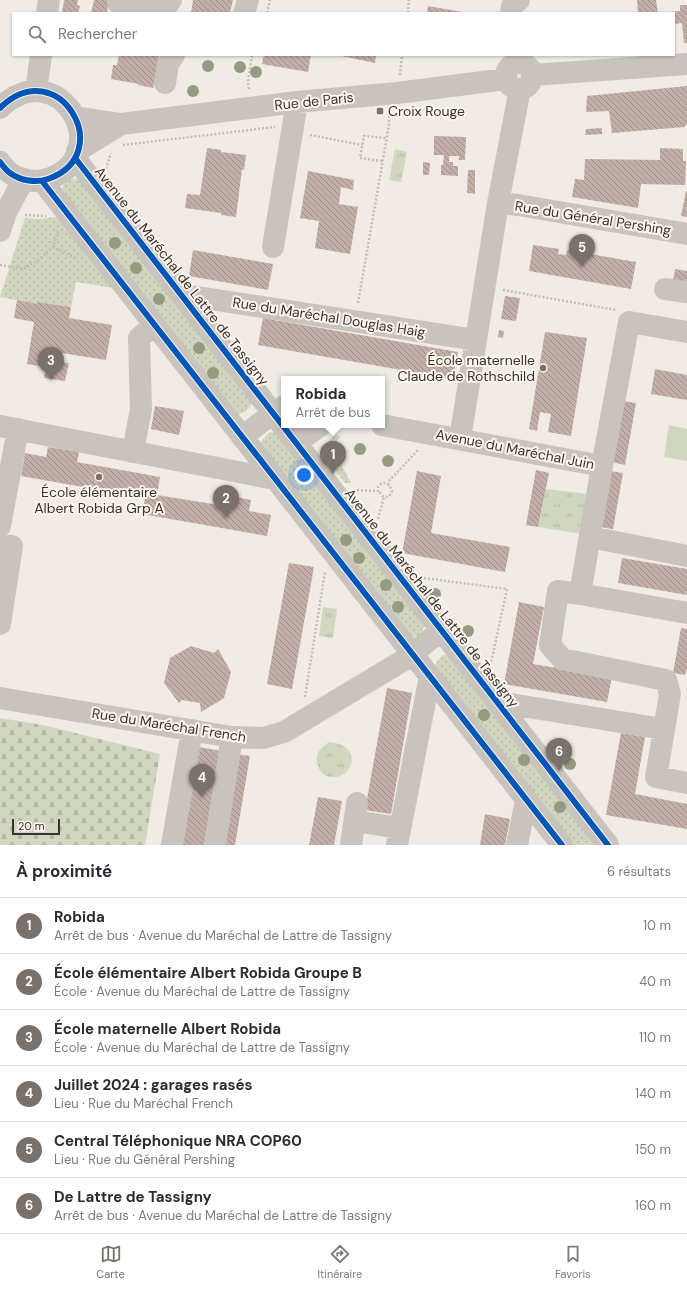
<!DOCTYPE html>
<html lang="fr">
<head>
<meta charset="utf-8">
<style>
	body { margin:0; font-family:"DM Sans",sans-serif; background:#f7f7f7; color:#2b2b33 }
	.scale { position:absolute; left:12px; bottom:10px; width:48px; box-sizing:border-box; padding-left:4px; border:2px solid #3b302b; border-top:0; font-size:11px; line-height:14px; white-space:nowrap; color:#3b302b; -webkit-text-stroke:3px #fbf5ee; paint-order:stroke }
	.you { position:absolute; left:304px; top:475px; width:14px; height:14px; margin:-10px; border:3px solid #fff; border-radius:50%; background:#1a73e8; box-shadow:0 0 0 6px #1a73e833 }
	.badge { display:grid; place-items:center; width:26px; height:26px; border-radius:50%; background:#7a716c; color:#fff; font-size:13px; font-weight:700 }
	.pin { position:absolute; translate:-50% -33px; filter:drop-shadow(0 1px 2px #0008) }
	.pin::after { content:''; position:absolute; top:21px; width:14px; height:12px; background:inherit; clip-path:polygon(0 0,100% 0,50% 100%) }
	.popup { position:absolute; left:281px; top:376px; width:104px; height:52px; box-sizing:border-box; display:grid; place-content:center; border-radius:0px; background:#fff; filter:drop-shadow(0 1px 3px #0005); font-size:13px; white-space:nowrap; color:#7c7c81 }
	.popup b { font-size:15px; color:#2b2b33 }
	.popup::after { content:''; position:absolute; left:50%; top:100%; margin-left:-8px; border:8px solid transparent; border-top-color:#fff }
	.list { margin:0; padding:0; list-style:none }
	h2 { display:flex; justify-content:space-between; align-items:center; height:52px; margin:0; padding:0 16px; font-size:17px }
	h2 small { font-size:13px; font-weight:400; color:#7c7c81 }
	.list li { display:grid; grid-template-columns:26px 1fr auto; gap:12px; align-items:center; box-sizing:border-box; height:56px; padding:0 16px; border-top:1px solid #e1e1e2 }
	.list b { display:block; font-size:15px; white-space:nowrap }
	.list p { margin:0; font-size:13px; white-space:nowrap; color:#7c7c81 }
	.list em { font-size:13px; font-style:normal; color:#7c7c81 }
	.icon { flex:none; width:22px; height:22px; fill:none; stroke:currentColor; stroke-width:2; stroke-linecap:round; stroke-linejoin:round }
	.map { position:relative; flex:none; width:687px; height:845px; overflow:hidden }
	.search { position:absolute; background:#fff; box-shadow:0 1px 3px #0004; left:12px; right:12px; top:12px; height:44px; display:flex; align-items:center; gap:10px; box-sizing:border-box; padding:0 14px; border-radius:0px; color:#7c7c81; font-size:15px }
	.sheet { height:388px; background:#fff }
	nav { display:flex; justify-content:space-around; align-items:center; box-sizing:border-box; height:56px; border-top:1px solid #e1e1e2; background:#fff; font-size:11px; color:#7c7c81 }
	nav a { display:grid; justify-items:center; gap:2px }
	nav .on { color:#7a716c }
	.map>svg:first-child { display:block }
	.grass { fill:url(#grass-dots) }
	.cemetery { fill:url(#cemetery-stones) }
	.park { fill:url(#park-tufts) }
	.garden { fill:#d1d6bf }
	.building { fill:url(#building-back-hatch) }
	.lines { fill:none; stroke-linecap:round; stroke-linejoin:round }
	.path { stroke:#c2bbb6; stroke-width:2.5; stroke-dasharray:2 2; stroke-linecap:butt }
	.minor { stroke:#c9c3be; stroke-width:22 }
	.cycleway-casing { stroke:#fbf5ee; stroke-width:8 }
	.cycleway { stroke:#0057b8; stroke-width:6 }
	.tree { fill:#959b80 }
	.poi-dot { fill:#7a716c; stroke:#fbf5ee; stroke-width:1.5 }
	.labels { text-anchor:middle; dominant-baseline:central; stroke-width:4; stroke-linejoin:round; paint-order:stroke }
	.street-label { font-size:14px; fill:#3b302b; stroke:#fbf5ee }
	.poi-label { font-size:14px; fill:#3b302b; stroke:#fbf5ee; text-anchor:start }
</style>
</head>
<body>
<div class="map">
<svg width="687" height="845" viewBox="0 0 687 845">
	<defs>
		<pattern id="grass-dots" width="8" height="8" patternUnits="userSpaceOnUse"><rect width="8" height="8" fill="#d1d6bf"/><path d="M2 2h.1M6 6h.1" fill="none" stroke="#b4b8a4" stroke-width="1.8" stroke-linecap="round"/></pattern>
		<pattern id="cemetery-stones" width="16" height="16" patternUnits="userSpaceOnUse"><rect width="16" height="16" fill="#d1d6bf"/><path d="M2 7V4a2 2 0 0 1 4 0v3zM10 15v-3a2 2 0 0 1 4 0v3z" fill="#b4b8a4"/></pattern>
		<pattern id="park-tufts" width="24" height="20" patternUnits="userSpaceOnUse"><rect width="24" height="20" fill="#d1d6bf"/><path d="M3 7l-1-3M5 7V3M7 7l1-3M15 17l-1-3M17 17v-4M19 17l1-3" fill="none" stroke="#b4b8a4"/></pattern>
		<pattern id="building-back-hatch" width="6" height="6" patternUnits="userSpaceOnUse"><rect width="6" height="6" fill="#c3afa7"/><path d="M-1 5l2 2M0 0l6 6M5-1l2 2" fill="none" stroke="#a08f88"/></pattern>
	</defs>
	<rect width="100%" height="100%" fill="#f0ebe5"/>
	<!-- grass -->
	<path class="grass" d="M70,178L80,180L252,403C248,410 246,412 238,414L62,190L64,184Z
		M58,217L114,288L76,282L71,307L37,302V304L0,297L25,218L39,219Z
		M270,432L275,433L425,626L419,635L412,637L261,444L263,439Z
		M334,435L341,436L334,444L335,453L351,483H345C335,468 317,451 334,435Z
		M443,655H448L601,845H570L435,667L437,661Z"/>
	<!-- cemetery -->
	<path class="cemetery" d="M0,718L43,725L160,754L145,845H0Z"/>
	<!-- park -->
	<path class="park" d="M395,149L407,152L401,182L389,180Z
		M546,489L588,494L582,534L538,527Z
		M323,607L337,609L333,638L319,636Z
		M329,742C366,745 352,784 327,776C321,774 318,768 317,762C315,753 322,747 329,742Z"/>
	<!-- garden -->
	<path class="garden" d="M669,425L687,429V461L664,457Z"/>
	<!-- building -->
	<path class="building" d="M64,0H78L77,5L80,6L78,13L62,12Z
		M94,0H109L107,13H91Z
		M193,0H233L230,13H191Z
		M637,0H656L658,13H638Z
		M680,5H687V43H684L682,23L674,24V13H669V12L680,11Z
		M428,6L462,12V13H427Z
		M119,55H159L153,88L138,85L139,84L111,79L113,65H117Z
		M264,55H311L308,72L262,64Z
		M337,55H376L375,63Z
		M687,86V125H685V127L612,133L609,111L586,112L587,96Z
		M602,128V134L585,135L586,129Z
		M434,136L466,137L465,160H459V156H449V162H453V166H458V176L441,175V165H443L444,155H434Z
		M207,148L221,150V152L246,155L244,170L242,169L236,217L221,215V213L185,208L187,194L200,195Z
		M660,148L683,149V161H686L685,185L641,184L638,208L572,197L575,179L584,180L585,159L660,160Z
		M423,162L430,163L429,175H423Z
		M468,170H475V194L467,193Z
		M308,171L354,180L353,190L341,187L339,204L358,207L350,254L315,248L319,221L300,218Z
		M686,191H687V217L681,216Z
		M533,245L559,249L558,254L566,255L567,250L636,262L631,289L529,271Z
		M193,250L273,264L268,290L189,276Z
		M675,269L687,271V283L673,281Z
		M505,296L520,298L516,321L501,319Z
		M17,300L37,304V302L71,307L69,318L112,325L106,360L62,353L60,362L69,363L65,381L44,378L46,367L27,364L34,322L14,318Z
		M263,318L458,352L453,379L258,345Z
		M499,330L504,331L503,338L498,337Z
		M545,332L587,338L571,436L548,432L551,414L540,412L537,431L529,429Z
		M655,369L687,375V400L651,394Z
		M623,401L636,403L625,465L612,462Z
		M155,406L184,411L179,435L151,429Z
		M48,447L79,452L77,462L160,477L157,495L219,505L221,494L251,500L249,511L271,515L267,536L142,514L145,498L21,476L25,453L46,457Z
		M536,470L549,473L538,527L526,525Z
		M417,471L441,476L431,533L510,547L505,572L402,553Z
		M610,471L623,473L613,529L600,527Z
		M622,558L687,569V595L618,583Z
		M289,563L314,567L292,689L267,684Z
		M519,602L544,607L533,664L612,677L607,702L504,684Z
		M681,628L687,629V668L685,675L673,673Z
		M191,646L214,653L218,649L231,672L224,698L201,712L200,703L182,700L179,703L164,683L170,658Z
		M387,688L412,693L391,814L365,810Z
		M621,733L645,737L635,794L687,804V829L606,815Z
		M198,747L222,751L207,845H181Z
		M237,754L250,756L235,845H222Z
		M318,797L342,801L334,845H309Z
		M485,814L510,819L505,845H480Z"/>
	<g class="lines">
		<!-- path -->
		<path class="path" d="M267,13L270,0
			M408,13L409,0
			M400,75L402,55
			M249,89L248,82L252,55
			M310,135L362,145
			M123,145L275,127
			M382,161L360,158L364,136L386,138
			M106,169L111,153
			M25,215L46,216
			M58,231L53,247L78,259
			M0,265L23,269L38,260L53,247
			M503,290L616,310
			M358,303L389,125V113
			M388,485L390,480L418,450
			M357,490L378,491V487L382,483C388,483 390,486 392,491C390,496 389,497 384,497L378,491
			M378,519L384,497
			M424,578L507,589L491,663
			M305,697L325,572"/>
		<!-- minor -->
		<path class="minor" d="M118,3L163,12L171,0
			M47,13L49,0
			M244,13L248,0
			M511,13L512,6L519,0
			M506 76a13 13 0 1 1 26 0a13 13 0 1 1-26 0Z
			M533,75L687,64
			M165,83L168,64L174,55
			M36,91L41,55
			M0,108C58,51 119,154 48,179C36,183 21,181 10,173C7,171 3,166 0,162
			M75,117L121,124L297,102L397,93L506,79
			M77,151L121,124
			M75,158L608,845
			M42,181L562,845
			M498,203L518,205L687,234
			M0,231L6,212L24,179
			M273,247L297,102
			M665,289L687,292
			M182,296H191L476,340
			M687,332L629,322L602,466L580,594L687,613
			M382,425L602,466
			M0,426L275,479
			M242,437L273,413L284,406
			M460,439L498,203L520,89
			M296,443L321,425
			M133,452L141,409L139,338L154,325
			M0,526L18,429
			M590,537L687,556
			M0,544L12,546L0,624
			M580,594L558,591L550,645L562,659L666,680L670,694L656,777L687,783
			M0,698L232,737L263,738L284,732L404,660L442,630
			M498,702L663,729
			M355,821L399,828
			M172,845L192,730
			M215,845L232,737
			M351,845L357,803
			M397,845L430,676
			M517,845L526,800"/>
		<!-- cycleway casing -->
		<g class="cycleway-casing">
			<path id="cycleway" d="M0,108C58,51 119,154 48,179C36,183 21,181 10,173C7,171 3,166 0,162
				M75,158L608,845
				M42,181L562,845"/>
		</g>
		<!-- cycleway -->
		<use href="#cycleway" class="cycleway"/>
	</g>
	<!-- trees -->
	<g class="tree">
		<circle cx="208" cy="66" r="6"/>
		<circle cx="240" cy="67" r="6"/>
		<circle cx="256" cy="72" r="6"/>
		<circle cx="193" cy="91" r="6"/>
		<circle cx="115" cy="243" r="6"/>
		<circle cx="136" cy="268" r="6"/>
		<circle cx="159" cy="299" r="6"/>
		<circle cx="199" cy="348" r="6"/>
		<circle cx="213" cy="373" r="6"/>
		<circle cx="360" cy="449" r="6"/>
		<circle cx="388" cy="461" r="6"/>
		<circle cx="300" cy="477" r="6"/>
		<circle cx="346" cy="540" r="6"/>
		<circle cx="359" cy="558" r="6"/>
		<circle cx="386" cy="585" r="6"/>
		<circle cx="435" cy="594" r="6"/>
		<circle cx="398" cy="607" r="6"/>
		<circle cx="468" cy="631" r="6"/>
		<circle cx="484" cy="715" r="6"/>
		<circle cx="524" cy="760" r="6"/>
		<circle cx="570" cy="764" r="6"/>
		<circle cx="560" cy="807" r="6"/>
	</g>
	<!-- markers -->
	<g class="poi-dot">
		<rect x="376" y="107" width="8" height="8" rx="2"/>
		<circle cx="543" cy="368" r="4"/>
		<circle cx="99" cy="477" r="4"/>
	</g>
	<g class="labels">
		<!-- street labels -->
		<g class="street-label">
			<text transform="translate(314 101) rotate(-6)">Rue de Paris</text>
			<text transform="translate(593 218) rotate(9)">Rue du Général Pershing</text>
			<text transform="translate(182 276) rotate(52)">Avenue du Maréchal de Lattre de Tassigny</text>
			<text transform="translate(329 317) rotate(9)">Rue du Maréchal Douglas Haig</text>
			<text transform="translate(515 449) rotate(11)">Avenue du Maréchal Juin</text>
			<text transform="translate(432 598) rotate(52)">Avenue du Maréchal de Lattre de Tassigny</text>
			<text transform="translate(169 725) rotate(9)">Rue du Maréchal French</text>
		</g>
		<!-- poi labels -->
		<g class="poi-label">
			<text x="388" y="111">Croix Rouge</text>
			<text x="535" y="360" text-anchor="end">École maternelle<tspan x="535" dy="16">Claude de Rothschild</tspan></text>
			<text x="99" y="492" text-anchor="middle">École élémentaire<tspan x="99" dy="16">Albert Robida Grp A</tspan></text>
		</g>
	</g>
</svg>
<div class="scale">20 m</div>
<div class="you"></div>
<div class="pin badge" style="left:333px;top:474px">1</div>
<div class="popup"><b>Robida</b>Arrêt de bus</div>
<div class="pin badge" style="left:226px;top:518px">2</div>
<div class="pin badge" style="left:51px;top:380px">3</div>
<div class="pin badge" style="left:202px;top:797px">4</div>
<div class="pin badge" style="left:582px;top:267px">5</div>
<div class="pin badge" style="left:559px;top:771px">6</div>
<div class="search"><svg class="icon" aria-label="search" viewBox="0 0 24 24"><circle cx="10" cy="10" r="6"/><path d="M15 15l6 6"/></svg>Rechercher</div>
</div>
<section class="sheet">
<h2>À proximité<small>6 résultats</small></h2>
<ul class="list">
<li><span class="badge">1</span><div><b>Robida</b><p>Arrêt de bus · Avenue du Maréchal de Lattre de Tassigny</p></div><em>10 m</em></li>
<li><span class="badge">2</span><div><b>École élémentaire Albert Robida Groupe B</b><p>École · Avenue du Maréchal de Lattre de Tassigny</p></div><em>40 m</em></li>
<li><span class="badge">3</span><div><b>École maternelle Albert Robida</b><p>École · Avenue du Maréchal de Lattre de Tassigny</p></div><em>110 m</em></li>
<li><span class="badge">4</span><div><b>Juillet 2024 : garages rasés</b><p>Lieu · Rue du Maréchal French</p></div><em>140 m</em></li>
<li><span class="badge">5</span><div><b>Central Téléphonique NRA COP60</b><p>Lieu · Rue du Général Pershing</p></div><em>150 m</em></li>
<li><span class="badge">6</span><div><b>De Lattre de Tassigny</b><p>Arrêt de bus · Avenue du Maréchal de Lattre de Tassigny</p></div><em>160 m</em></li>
</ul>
</section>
<nav>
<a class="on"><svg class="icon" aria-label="map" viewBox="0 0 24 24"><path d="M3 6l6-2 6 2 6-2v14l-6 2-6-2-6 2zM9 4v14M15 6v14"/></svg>Carte</a>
<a><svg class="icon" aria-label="directions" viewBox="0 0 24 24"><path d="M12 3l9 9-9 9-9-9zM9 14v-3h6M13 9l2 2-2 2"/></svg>Itinéraire</a>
<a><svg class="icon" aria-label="saved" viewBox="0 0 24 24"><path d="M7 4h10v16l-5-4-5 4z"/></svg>Favoris</a>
</nav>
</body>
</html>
